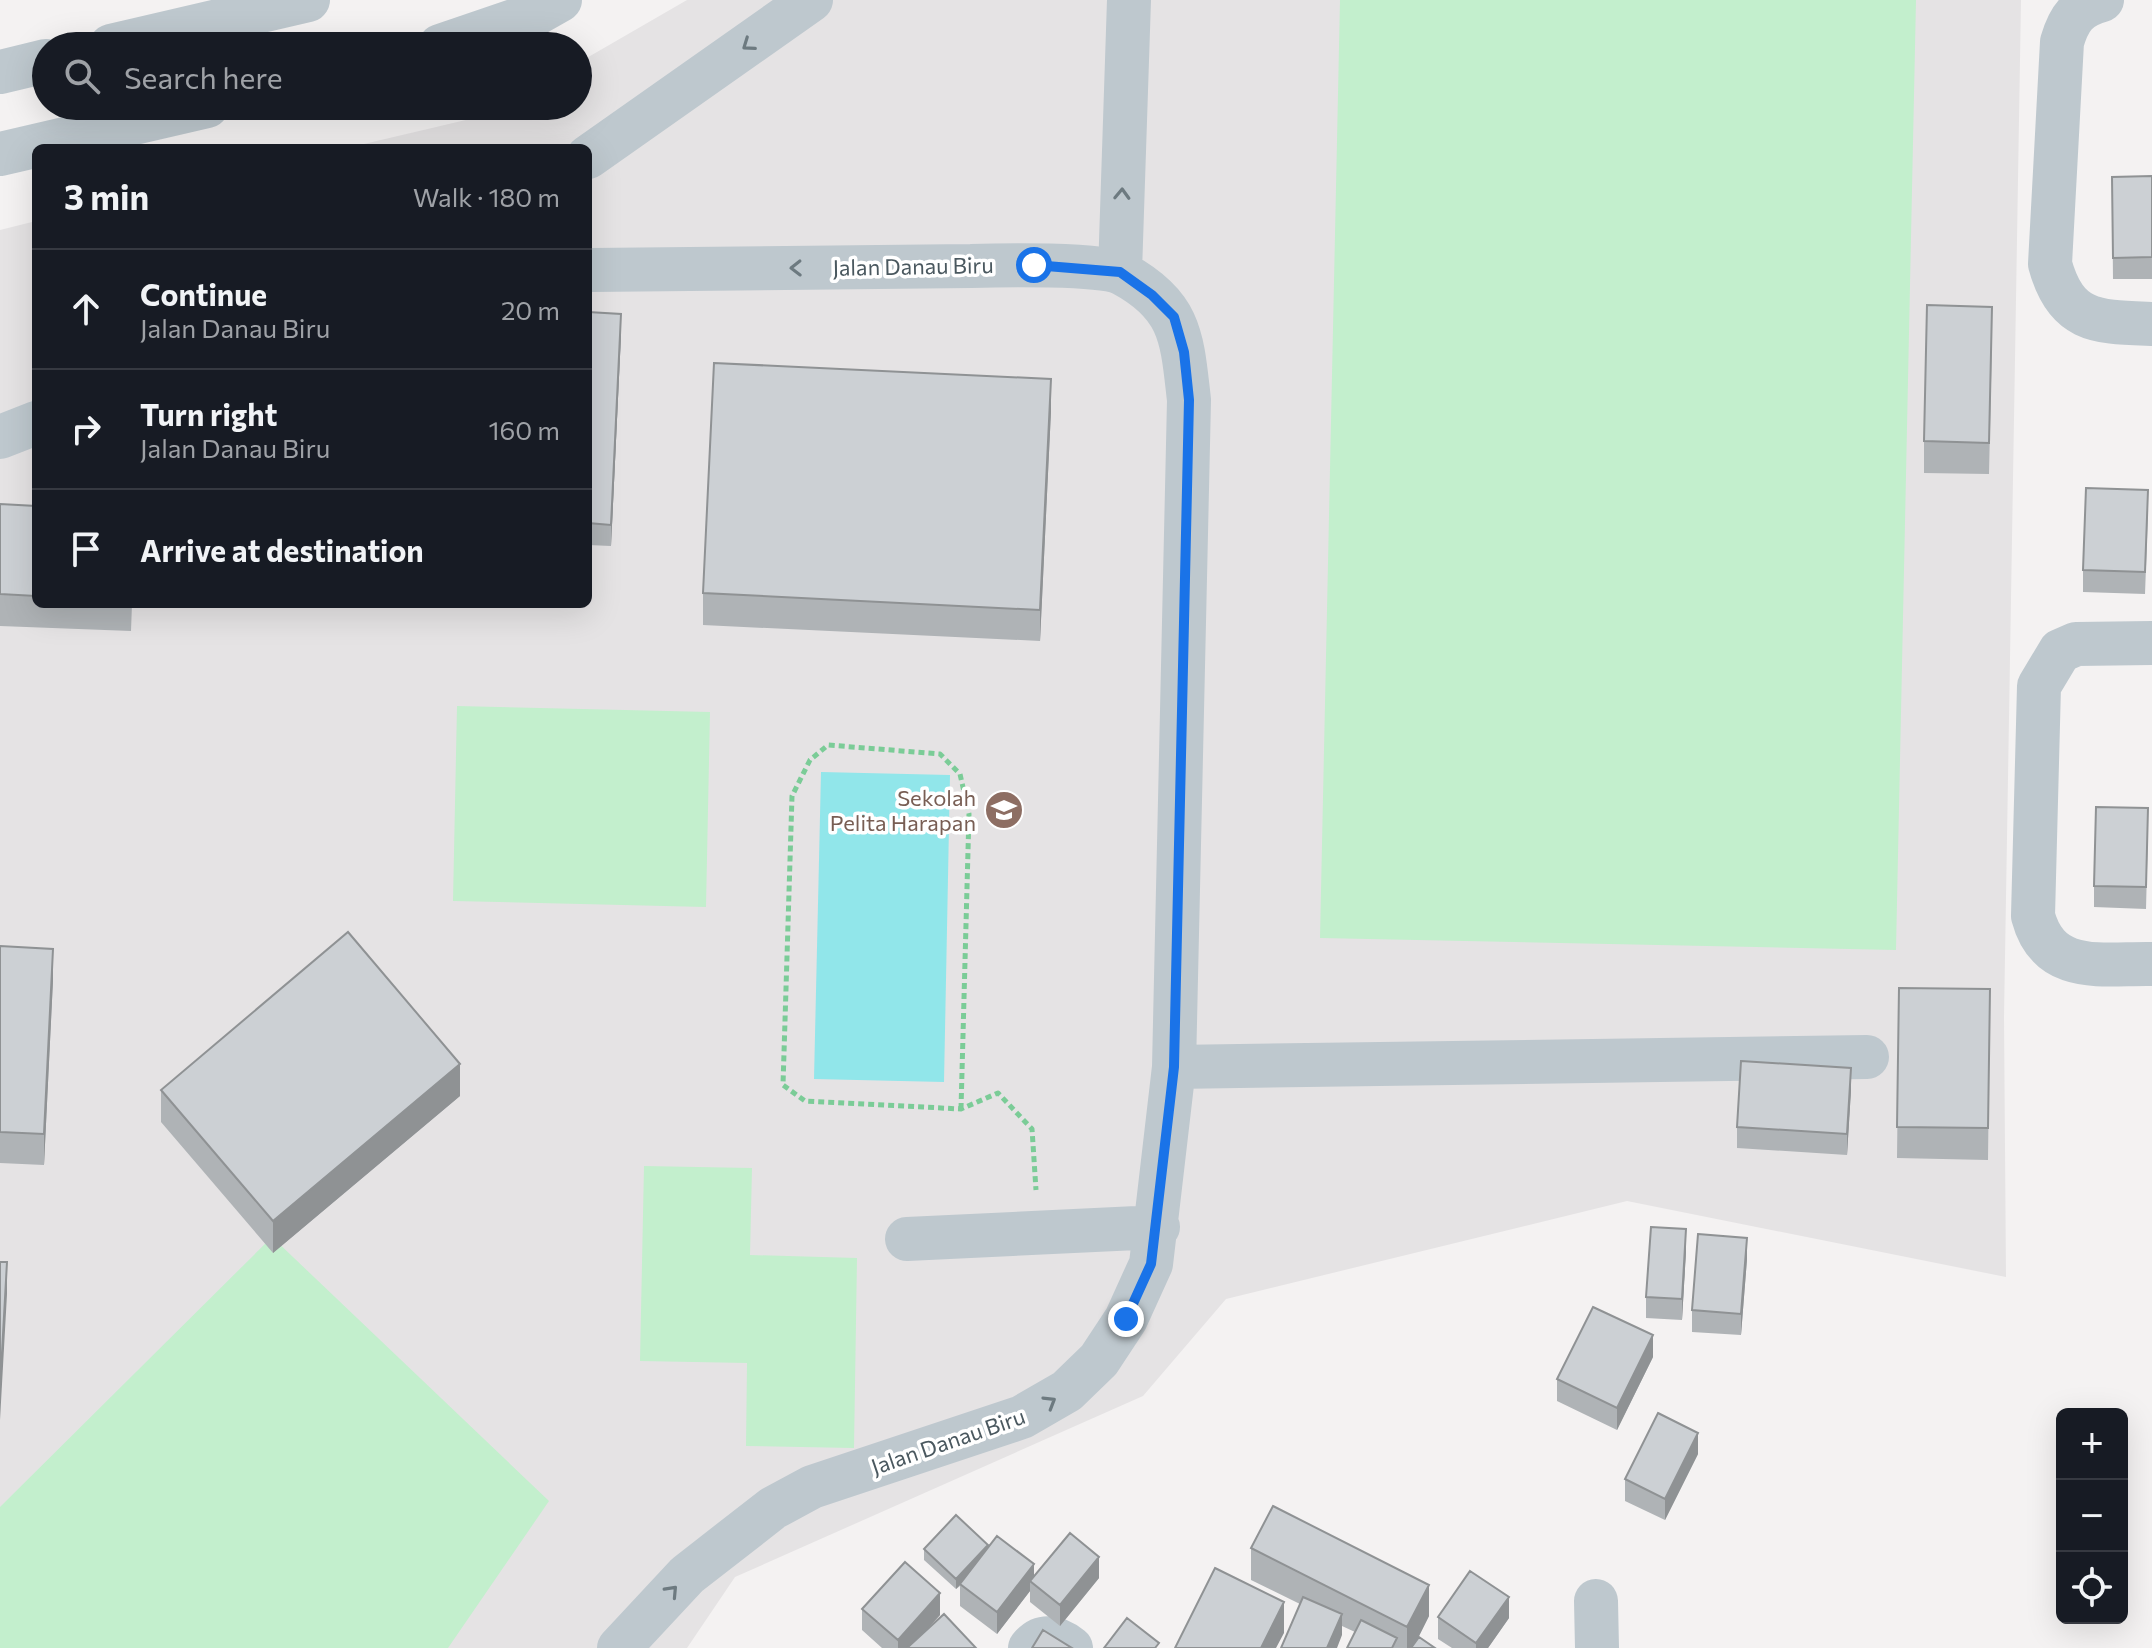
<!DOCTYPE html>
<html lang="en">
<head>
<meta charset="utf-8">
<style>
	body { margin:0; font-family:Commissioner,sans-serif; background:#242831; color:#f1f3f6 }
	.controls { position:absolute; right:24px; bottom:24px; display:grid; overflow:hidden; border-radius:12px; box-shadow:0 8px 32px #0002 }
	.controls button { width:72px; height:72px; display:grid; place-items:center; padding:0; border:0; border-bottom:2px solid #363941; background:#171b24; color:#f1f3f6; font:40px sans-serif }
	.stop { position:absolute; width:24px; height:24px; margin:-18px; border:6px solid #1a73e8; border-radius:50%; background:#fff }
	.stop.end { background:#1a73e8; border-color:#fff; box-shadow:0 2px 8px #0008 }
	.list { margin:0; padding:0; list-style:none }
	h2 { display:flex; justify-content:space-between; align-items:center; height:104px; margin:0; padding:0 32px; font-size:34px }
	h2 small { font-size:26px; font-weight:400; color:#9ea1a6 }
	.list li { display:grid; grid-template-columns:52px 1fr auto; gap:24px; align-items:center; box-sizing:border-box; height:120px; padding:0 32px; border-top:2px solid #363941 }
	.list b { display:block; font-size:30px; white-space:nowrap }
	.list p { margin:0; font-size:26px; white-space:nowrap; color:#9ea1a6 }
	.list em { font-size:26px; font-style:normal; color:#9ea1a6 }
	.icon { flex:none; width:44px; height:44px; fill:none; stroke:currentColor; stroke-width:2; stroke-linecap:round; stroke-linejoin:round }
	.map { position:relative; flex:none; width:2152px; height:1648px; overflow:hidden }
	.search { position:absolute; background:#171b24; box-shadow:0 8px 32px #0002; left:32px; top:32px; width:560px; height:88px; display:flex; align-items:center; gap:20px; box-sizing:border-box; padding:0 28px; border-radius:44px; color:#9ea1a6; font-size:30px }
	.panel { position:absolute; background:#171b24; box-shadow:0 8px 32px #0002; left:32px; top:144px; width:560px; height:464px; border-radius:12px }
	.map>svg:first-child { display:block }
	.education { fill:#e5e3e4 }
	.green { fill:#c3efcd }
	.water { fill:#91e6ea }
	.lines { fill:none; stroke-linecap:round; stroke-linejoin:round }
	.path { stroke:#7bcc97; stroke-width:5; stroke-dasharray:6 4; stroke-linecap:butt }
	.minor { stroke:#bec8ce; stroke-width:44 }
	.wall { fill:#afb3b6 }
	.shaded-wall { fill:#8f9294 }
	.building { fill:#ccd0d4; stroke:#8f9294; stroke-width:2 }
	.oneway { stroke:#6d7a80 }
	.route { stroke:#1a73e8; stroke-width:10 }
	.labels { text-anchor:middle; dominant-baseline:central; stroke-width:7; stroke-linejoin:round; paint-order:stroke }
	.street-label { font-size:22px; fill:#4a585f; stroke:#fff }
	.education-label { font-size:22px; fill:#785e54; stroke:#fff; text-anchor:end }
</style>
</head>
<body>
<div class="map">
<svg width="2152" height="1648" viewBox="0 0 2152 1648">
	<rect width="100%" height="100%" fill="#f4f2f2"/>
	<!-- education -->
	<path class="education" d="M687,0H2021L2004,1017L2006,1277L1627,1201L1226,1299L1143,1396L735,1577L687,1648H0V230L36,221V604H588V148H347L487,115L503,106H578V63Z"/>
	<!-- green -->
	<path class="green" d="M1340,0H1916L1896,950L1320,938Z
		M457,706L710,712L706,907L453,901Z
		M644,1166L752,1168L750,1255L857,1258L854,1448L746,1446L747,1363L640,1361Z
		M272,1237L549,1501L448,1648H0V1507Z"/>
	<!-- water -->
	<path class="water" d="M821,772L950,775L944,1082L814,1079Z"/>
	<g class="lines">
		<!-- path -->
		<path class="path" d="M961,1109L969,814L960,774L940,754L828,745L810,760L792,796L783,1085L805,1101L961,1109L998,1093L1032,1129L1036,1190"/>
		<!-- minor -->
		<path class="minor" d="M2102,0C2077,7 2069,18 2062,42L2050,264C2066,323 2097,322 2152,324
			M111,46L308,0
			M440,46L537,13L560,0
			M0,72L46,61
			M0,154L207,106
			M588,157L811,0
			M588,270C716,269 844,267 971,266C999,265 1102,263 1123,274C1182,306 1182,339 1189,400L1174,1067L1151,1264L1126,1319L1099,1360L1067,1391L1022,1417L812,1487L773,1508L687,1575L619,1648
			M1120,272L1129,0
			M0,437L36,423
			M2152,643L2076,644L2060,651L2039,686L2033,916C2049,976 2102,963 2152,964
			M1174,1067L1867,1057
			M907,1239L1158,1227
			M1596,1601L1597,1648
			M1030,1648C1042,1633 1057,1637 1071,1648"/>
	</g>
	<!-- wall -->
	<path class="wall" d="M2152,176V279H2113L2112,177Z
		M588,312L621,335L611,546L588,545Z
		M1992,338L1989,474L1924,473V441Z
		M1051,411L1040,641L703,625V593Z
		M0,504L36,506V604H132L131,631L0,626Z
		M2148,512L2145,594L2083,592V570Z
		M2148,830L2146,909L2094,907V886Z
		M0,946L53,980L44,1165L0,1163Z
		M1899,988L1990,989L1988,1160L1897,1158Z
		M161,1090L460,1096L273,1253L161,1122Z
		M1851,1090L1847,1155L1737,1148V1127Z
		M1686,1251L1682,1320L1646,1318V1297Z
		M1747,1259L1741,1335L1692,1332V1310Z
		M1653,1357L1617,1430L1557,1401V1379Z
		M1698,1454L1665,1520L1625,1501V1479Z
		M1251,1548L1429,1616L1418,1638L1435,1648H1347L1355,1632L1342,1626V1635L1300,1604L1251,1580Z
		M924,1549L1034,1575L1099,1578L1060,1626L1030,1602V1591L997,1634L960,1606V1586L956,1589L924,1560Z
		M862,1609L940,1615L922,1635L976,1648H882L862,1630Z
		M1438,1617L1509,1618L1488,1648H1452L1438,1639Z"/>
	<!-- shaded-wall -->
	<path class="shaded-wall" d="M621,314V335L611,546V525Z
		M1051,379V411L1040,641V610Z
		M53,949V980L44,1165V1134Z
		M460,1064V1096L273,1253V1221Z
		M1851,1068V1090L1847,1155V1134Z
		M1686,1229V1251L1682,1320V1299Z
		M1747,1238V1259L1741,1335V1314Z
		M7,1262V1294L0,1420V1389Z
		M1653,1335V1357L1617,1430V1408Z
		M1698,1433V1454L1665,1520V1499Z
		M988,1545V1556L956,1589V1579Z
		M1099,1557V1578L1060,1626V1605Z
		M1034,1564V1584L1030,1581V1591L997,1634V1612Z
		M1429,1585V1616L1413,1648H1407V1627Z
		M940,1593V1615L910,1648H898V1640Z
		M1509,1597V1618L1488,1648H1476V1643Z
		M1284,1602V1633L1276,1648H1261Z
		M1342,1614V1635L1337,1648H1327Z"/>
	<!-- building -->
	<path class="building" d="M2152,176V257L2113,258L2112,177Z
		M1927,305L1992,307L1989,443L1924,441Z
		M588,312L621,314L611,525L588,523Z
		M714,363L1051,379L1040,610L703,593Z
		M2086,488L2148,490L2145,572L2083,570Z
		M0,504L36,506V596L0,594Z
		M2096,807L2148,808L2146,887L2094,886Z
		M348,932L460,1064L273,1221L161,1090Z
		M0,946L53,949L44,1134L0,1132Z
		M1899,988L1990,989L1988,1128L1897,1127Z
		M1741,1061L1851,1068L1847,1134L1737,1127Z
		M1651,1227L1686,1229L1682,1299L1646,1297Z
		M1698,1234L1747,1238L1741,1314L1692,1310Z
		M0,1262H7L0,1389Z
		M1593,1307L1653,1335L1617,1408L1557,1379Z
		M1658,1413L1698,1433L1665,1499L1625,1479Z
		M1273,1506L1429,1585L1407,1627L1251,1548Z
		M956,1515L988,1545L956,1579L924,1549Z
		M1070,1533L1099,1557L1060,1605L1030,1581Z
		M997,1536L1034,1564L997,1612L960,1584Z
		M905,1562L940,1593L898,1640L862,1609Z
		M1215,1568L1284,1602L1261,1648H1175Z
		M1470,1571L1509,1597L1476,1643L1438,1617Z
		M1303,1597L1342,1614L1327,1648H1281Z
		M944,1614L976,1648H907Z
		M1127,1618L1159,1643L1155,1648H1104Z
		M1361,1620L1397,1638L1392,1648H1347Z
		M1043,1630L1072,1648H1032Z
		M1419,1637L1435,1648H1411Z"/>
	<!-- one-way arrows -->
	<defs><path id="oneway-chevron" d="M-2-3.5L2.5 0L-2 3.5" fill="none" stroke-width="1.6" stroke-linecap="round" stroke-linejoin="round" transform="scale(2)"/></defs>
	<g class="oneway">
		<use href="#oneway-chevron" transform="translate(748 45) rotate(145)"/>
		<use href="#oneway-chevron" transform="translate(1122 194) rotate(-88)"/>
		<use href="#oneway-chevron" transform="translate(796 268) rotate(179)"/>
		<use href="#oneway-chevron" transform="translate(1050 1402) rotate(-31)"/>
		<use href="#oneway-chevron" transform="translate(672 1591) rotate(-47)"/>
	</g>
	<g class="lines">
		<!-- route -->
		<path class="route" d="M1034,265L1120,272L1152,295L1174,317L1184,352L1189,400L1174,1067L1151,1264L1126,1319"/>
	</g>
	<!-- icons -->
	<defs>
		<g id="school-disc" transform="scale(2)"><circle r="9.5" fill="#8d6e63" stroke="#fff"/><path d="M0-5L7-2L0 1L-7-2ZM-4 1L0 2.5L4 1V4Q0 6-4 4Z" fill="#fff"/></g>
	</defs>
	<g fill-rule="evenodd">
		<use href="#school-disc" x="1004" y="810"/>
	</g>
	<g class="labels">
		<!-- street labels -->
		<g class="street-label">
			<text transform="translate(913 266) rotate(-1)">Jalan Danau Biru</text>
			<text transform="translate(948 1441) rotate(-19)">Jalan Danau Biru</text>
		</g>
		<!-- education labels -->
		<g class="education-label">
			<text x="976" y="797">Sekolah<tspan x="976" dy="25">Pelita Harapan</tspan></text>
		</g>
	</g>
</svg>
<div class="controls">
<button>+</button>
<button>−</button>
<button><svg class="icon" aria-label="locate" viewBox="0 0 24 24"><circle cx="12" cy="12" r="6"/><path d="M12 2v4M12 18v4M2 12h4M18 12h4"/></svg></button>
</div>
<div class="stop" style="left:1034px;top:265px"></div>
<div class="stop end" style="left:1126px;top:1319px"></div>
<div class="search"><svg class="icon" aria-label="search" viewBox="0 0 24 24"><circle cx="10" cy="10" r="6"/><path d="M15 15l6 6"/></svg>Search here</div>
<section class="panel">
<h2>3 min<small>Walk · 180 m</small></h2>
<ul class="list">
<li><svg class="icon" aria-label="ahead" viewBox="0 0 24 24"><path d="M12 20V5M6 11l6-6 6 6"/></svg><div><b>Continue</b><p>Jalan Danau Biru</p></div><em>20 m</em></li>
<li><svg class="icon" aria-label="right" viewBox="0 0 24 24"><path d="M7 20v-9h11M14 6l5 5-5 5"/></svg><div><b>Turn right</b><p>Jalan Danau Biru</p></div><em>160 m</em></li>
<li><svg class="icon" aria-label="arrive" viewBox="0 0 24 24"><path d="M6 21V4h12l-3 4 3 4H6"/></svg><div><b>Arrive at destination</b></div></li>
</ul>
</section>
</div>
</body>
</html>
